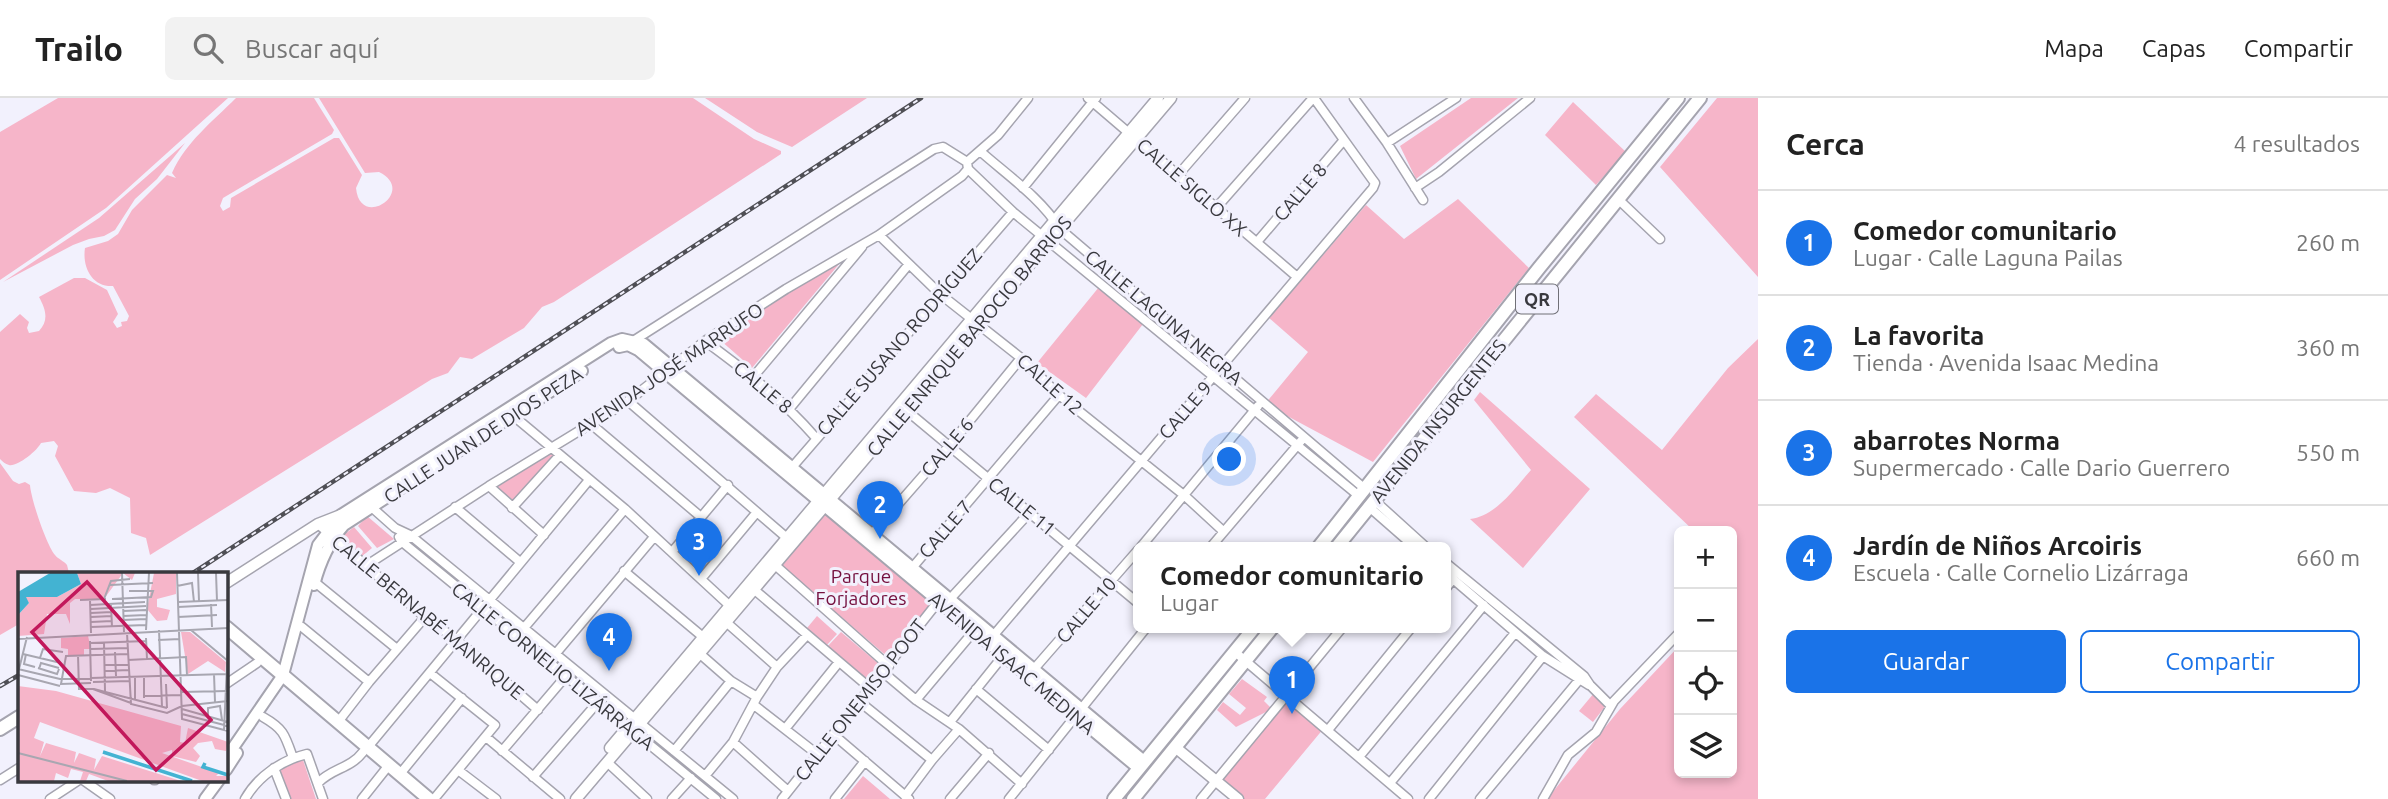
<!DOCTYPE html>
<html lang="es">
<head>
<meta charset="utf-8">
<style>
	body { margin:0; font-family:Ubuntu,sans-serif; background:#f2f2f2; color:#222 }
	.controls { position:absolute; right:21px; bottom:21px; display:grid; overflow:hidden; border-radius:10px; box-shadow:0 4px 10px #0003 }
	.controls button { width:63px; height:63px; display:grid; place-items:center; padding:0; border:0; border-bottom:2px solid #e0e0e0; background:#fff; color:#222; font:35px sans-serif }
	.you { position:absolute; left:1230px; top:362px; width:24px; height:24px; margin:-18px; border:5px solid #fff; border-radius:50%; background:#1a73e8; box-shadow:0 0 0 10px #1a73e833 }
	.badge { display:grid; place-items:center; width:46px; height:46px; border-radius:50%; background:#1a73e8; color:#fff; font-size:23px; font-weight:700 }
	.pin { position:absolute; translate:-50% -58px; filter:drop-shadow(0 2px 4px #0008) }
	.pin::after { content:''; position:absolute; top:37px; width:24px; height:21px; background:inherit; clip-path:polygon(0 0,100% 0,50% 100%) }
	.popup { position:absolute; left:1133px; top:444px; width:318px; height:91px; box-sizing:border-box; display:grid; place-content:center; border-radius:10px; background:#fff; filter:drop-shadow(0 2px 5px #0005); font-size:23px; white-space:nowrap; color:#767676 }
	.popup b { font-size:26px; color:#222 }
	.popup::after { content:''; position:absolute; left:50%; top:100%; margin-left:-14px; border:14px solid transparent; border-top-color:#fff }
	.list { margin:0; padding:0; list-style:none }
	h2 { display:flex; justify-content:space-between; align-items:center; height:91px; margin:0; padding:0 28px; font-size:30px }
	h2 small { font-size:23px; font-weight:400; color:#767676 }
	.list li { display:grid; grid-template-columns:46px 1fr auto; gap:21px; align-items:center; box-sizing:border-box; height:105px; padding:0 28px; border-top:2px solid #e0e0e0 }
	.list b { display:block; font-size:26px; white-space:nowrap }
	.list p { margin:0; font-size:23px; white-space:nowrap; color:#767676 }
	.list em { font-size:23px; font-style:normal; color:#767676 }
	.actions { display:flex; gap:14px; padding:21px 28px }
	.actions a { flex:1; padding:16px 0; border:2px solid #1a73e8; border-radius:10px; text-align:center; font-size:24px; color:#1a73e8 }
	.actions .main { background:#1a73e8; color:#fff }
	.icon { flex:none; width:38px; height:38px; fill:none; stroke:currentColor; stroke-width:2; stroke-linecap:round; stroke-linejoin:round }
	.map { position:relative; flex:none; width:1758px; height:701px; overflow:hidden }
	header { display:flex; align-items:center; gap:42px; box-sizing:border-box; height:98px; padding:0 35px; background:#fff; border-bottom:2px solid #e0e0e0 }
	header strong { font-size:33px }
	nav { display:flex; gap:38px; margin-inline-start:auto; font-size:24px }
	.search { width:490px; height:63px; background:#f2f2f2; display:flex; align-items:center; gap:18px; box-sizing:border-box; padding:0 24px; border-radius:10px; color:#767676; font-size:26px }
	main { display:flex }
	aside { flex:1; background:#fff }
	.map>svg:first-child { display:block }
	.green { fill:#f6b5c9 }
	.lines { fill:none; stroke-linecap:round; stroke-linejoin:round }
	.minor-casing { stroke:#a5a4af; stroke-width:11 }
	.tertiary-casing { stroke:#a5a4af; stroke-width:13 }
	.secondary-casing { stroke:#a5a4af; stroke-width:14 }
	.primary-casing { stroke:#a5a4af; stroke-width:16 }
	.minor { stroke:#fff; stroke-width:8 }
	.tertiary { stroke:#fff; stroke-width:10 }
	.secondary { stroke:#fff; stroke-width:10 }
	.primary { stroke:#fff; stroke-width:12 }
	.rail-casing { stroke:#4f4f55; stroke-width:4.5 }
	.rail { stroke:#f2f1fd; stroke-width:2; stroke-dasharray:5; stroke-linecap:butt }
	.labels { text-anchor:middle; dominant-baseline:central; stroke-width:6; stroke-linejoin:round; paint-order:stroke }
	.shield { fill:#f2f1fd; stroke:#707077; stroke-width:2 }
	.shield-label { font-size:18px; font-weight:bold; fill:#39393e }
	.street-label { font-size:19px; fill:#39393e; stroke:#f2f1fd }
	.park-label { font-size:19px; fill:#75103f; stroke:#f2f1fd }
	.inset-river { fill:none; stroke:#43b3d2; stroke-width:3.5 }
	.inset-road { fill:none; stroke:#a8a7b1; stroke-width:2 }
	.view { fill:#c2185b; fill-opacity:0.15; stroke:#c2185b; stroke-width:3.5 }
	.inset-edge { fill:none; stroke:#39393e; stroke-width:3.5 }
</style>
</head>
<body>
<header>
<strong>Trailo</strong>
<div class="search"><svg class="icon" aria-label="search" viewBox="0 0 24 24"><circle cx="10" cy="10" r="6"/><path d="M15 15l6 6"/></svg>Buscar aquí</div>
<nav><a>Mapa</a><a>Capas</a><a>Compartir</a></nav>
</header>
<main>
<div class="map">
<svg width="1758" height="701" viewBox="0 0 1758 701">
	<rect width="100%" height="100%" fill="#f2f1fd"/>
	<!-- green -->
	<path class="green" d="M58,0H228L106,110L0,182V34Z
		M236,0H314L334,32L332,36L223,100L220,108L223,113L230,109L231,100L334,40H339L362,77L356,90C360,133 418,93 379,74L365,75L319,0H693L754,41L781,53V56L554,204L542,209L524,230L472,261L460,259L448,275L432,281L150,457L146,440L131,435L130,400L110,390L96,395L74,393L55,358L58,348L54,343L41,345C37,353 17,369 9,367C5,366 3,364 0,361V234L20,216L29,224L27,230L29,235L39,233C49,222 46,212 39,199L74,180H85L107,192L118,216L113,224L117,230L122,228L121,224L127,223L129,218L113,188C92,189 82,169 85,150L108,143L118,136L132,112L167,77L176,80L172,75C186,44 212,24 236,0Z
		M705,0H867L792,49L757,34Z
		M1471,0H1518L1416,81L1400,48Z
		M1717,0H1758V179L1660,69Z
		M1573,4L1626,54L1596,87L1545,37Z
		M185,45L157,81L135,101L115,132L104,138L89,141L73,147L3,184L99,120Z
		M1458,101L1529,170L1373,364L1265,306L1308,254L1269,220L1366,107L1404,141Z
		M840,165L752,270L720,242L788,194Z
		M1099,189L1143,226L1086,300L1037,265Z
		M1758,241V701H1547L1620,611L1679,548V675H1732V433H1694L1574,319L1596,296L1662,352L1728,270Z
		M1480,294L1590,391L1523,470L1470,421C1496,418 1514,391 1531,372L1474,302Z
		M551,354L554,357L513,403L496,388Z
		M0,365L13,383L19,386L25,384L30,387C31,401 46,446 55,457C58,461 64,463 67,467L69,475H19V526L0,537Z
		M827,412L934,507L890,561L782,468Z
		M367,418L394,441L377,450L358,428Z
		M354,429L372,450L360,460L341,439Z
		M817,518L837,536L827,547L807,530Z
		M841,534L879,566L865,584L826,550Z
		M1242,581L1267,599L1264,603L1272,611L1236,629L1217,612L1223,604L1240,617L1246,610L1229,596Z
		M1594,595L1607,606L1593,624L1579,613Z
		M1286,598L1324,630L1265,701H1241L1220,684Z
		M303,662L316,701H288L277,671Z
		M863,678L890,701H844Z"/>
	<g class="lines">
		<!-- minor casing -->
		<g class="minor-casing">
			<path id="minor" d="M1088,0L1296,178
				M1354,0L1387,45L1423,102
				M1387,45L1456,0
				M980,53C1007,77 1041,100 1060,131L1365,391
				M968,71L1013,114L1359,398
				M1178,77L1245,0
				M1023,90L1096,0
				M1415,90L1439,74L1530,0
				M1618,101L1660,141
				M1216,110L1313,0
				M879,137L940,196L1021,260L1059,297L1185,398L1223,433
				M1257,144L1343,43
				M705,243C746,273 783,302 816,340
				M630,245L934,51L943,49L967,64
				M754,278L862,149
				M628,303L787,440
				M790,310L909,166
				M906,312L1138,505
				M510,315L625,411L730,508
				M591,326L701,419
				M788,374L1013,114
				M489,388L544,437
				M1374,402L1427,450
				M368,406L395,430L410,437L733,701
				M1368,408L1416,450
				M455,409L520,464
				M512,410L560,357
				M318,426L425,519L457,542L538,612
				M872,436L949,348L1021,260
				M399,439L401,443L716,701
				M1140,450L1258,308
				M1210,450L1301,343
				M672,454L728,387
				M1446,465L1584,578L1590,587L1611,608
				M367,467L489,388L628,303L705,243L786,191L879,137L962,78L968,71L967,64L998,37L1028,0
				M775,467L889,568
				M912,470L1059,297
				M624,473L703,539
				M1446,475L1543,558L1589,587
				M311,481L397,551
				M701,481L757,414
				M750,488L870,590
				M1446,490L1453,481
				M950,501L1030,414
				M726,524L777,569
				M302,529L369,584
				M524,530L625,411
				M993,538L1373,90L1375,85L1372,81L1314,0
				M1235,554L1408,701
				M699,555L731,583L757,599
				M552,560L654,439
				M1034,571L1138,452
				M430,575L495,627L434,701
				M884,575L916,602L959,631L1022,686
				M226,586L257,565
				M976,591L1049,652
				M916,602L974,533
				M860,604L932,662
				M754,607L817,656
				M263,619C284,631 285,637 293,660
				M338,624L369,584L425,519
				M950,624L1003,558
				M785,631L839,564
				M1328,632L1411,530
				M834,637L909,701
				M486,639L560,701
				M733,644L788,693
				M368,649L589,382
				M502,653L566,578
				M674,653L731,583
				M1359,659L1484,507
				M607,664L647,701
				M274,670L286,701
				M458,672L496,701
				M400,676L462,600
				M705,678L733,644L757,599L777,569L807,537
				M533,679L598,604
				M0,682L19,670
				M83,682L110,701
				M154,682H155
				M318,685C332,670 350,671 363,654
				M1390,685L1515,535
				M905,698L932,662L959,631
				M50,701L79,682
				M245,701C258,678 282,662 307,656L323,701
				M362,701L389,667
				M672,701L691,680
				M782,701L941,500
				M835,701L865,663
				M950,701L989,655
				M1009,701L1146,530
				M1201,701L1342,530
				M1429,701L1543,558
				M1480,701L1579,582
				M1543,701L1568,657L1596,634L1614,603L1678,536"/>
		</g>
		<!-- tertiary casing -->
		<g class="tertiary-casing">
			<path id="tertiary" d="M226,485L318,426L341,417
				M1175,649L1238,701
				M610,650L1158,0
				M576,701L1171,0"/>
		</g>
		<!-- secondary casing -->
		<g class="secondary-casing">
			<path id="secondary" d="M619,249L628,247L638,252L1138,670
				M314,487C320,464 328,445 344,427L582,273
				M226,660L283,577L318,447L341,417L611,245L622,241L644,246L1144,663
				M226,672L237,655
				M205,701L219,682"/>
		</g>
		<!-- primary casing -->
		<g class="primary-casing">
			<path id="primary" d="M1318,450L1539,170L1678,0
				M1336,450L1700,0
				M226,529L429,701
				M0,631L19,619
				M1114,701L1254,530
				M1133,701L1272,530"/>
		</g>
		<!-- minor -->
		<use href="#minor" class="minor"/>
		<!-- tertiary -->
		<use href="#tertiary" class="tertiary"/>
		<!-- secondary -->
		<use href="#secondary" class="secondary"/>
		<!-- primary -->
		<use href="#primary" class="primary"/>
		<!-- rail casing -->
		<g class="rail-casing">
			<path id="rail" d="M193,475L921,0
				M0,588L19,577"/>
		</g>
		<!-- rail -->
		<use href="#rail" class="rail"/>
	</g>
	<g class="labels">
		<!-- shield labels -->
		<rect class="shield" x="1516" y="186.5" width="42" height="29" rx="5"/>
		<g class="shield-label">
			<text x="1537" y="201">QR</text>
		</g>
		<!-- street labels -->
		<g class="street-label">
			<text transform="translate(1192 89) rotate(41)">CALLE SIGLO XX</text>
			<text transform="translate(1300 94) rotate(-49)">CALLE 8</text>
			<text transform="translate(1164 219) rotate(40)">CALLE LAGUNA NEGRA</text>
			<text transform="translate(969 238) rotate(-50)">CALLE ENRIQUE BAROCIO BARRIOS</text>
			<text transform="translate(899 244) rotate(-49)">CALLE SUSANO RODRÍGUEZ</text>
			<text transform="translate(669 271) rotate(-34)">AVENIDA JOSÉ MARRUFO</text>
			<text transform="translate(1050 286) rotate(42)">CALLE 12</text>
			<text transform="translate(763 289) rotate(40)">CALLE 8</text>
			<text transform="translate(1185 312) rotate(-49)">CALLE 9</text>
			<text transform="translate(1438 323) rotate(-51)">AVENIDA INSURGENTES</text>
			<text transform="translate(483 337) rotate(-33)">CALLE JUAN DE DIOS PEZA</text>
			<text transform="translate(947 349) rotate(-50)">CALLE 6</text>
			<text transform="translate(1022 408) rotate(39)">CALLE 11</text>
			<text transform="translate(945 431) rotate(-49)">CALLE 7</text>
			<text transform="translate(1086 512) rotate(-49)">CALLE 10</text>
			<text transform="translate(428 519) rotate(40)">CALLE BERNABÉ MANRIQUE</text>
			<text transform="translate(1012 565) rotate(40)">AVENIDA ISAAC MEDINA</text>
			<text transform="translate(553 568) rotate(39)">CALLE CORNELIO LIZÁRRAGA</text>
			<text transform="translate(860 602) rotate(-52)">CALLE ONEMISO POOT</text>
		</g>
		<!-- park labels -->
		<g class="park-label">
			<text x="861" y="478">Parque<tspan x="861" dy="22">Forjadores</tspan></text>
		</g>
	</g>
	<!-- overview -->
	<g transform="translate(18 474)">
		<rect width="210" height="210" fill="#f2f1fd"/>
		<path d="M59,1H117L114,8L105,1L86,27H57L52,31V52L48,42H29L26,62L0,64V43L11,31L7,25H39L63,12ZM136,1H158V22L139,27V35L152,38L149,48L139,49L129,37ZM163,60H172L208,90L207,100L190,89L170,102ZM70,64L73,77H66V83H50V77L43,76V66ZM0,114L38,119L163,154L162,170L167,171L170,156L210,170L208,179L197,177L194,169L180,171L175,176L182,184L178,190L154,184V178L144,181L201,201L198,204H210V209H184L22,150L16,166L26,170L22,184L28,171L58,180L56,191L61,181L78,187L76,198L84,184L163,209H90L71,202L68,209H62L65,200L53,197L50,206L38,201L36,209H0Z" fill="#f6b5c9"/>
		<path d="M32,1H59L63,12L39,25H8L11,31L0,43V20Z" fill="#43b3d2"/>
		<path class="inset-river" d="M85,180L174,209M187,191L185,195L210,203"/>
		<path class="inset-road" d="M104,1L106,60M159,1L164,147L210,159M180,1L181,29M198,1L199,29M92,13L135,11M159,14L174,11L176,30M86,27L93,9L112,7M94,27L133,25L135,19H111M62,28L88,27M72,28L73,61M160,30L210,28M193,32L194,55M72,33L127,30M93,33L94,55M160,35L199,33M73,37L128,34M105,39L128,38M73,41L94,40M105,44L128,43M73,45L94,44M160,45L199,43M105,48L128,47M73,50L94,49M73,55L128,53M128,58L131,1M141,58L144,135M173,58L210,89M109,61L113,132L149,141L164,134L210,129M128,66L129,87M0,67L210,56M140,68L162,67M72,69L73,109M72,71L129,69M86,71L87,119M73,77L110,76M97,80L98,104M5,82L43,91M8,82L6,92L17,95M60,83L61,117H76L149,136M22,86L25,77L45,80M110,88L168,85L169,103M86,93H110M20,96L39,102L41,97M0,97L42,107M1,97L9,65M21,97L23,91L41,96M86,99L111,98M196,102L197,130M0,103L42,114M126,104V126M117,105V127M39,107L208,102M75,110L112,109M73,111L43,112L48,84L110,82M148,112L149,136M75,117L113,131M163,120L209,119M126,124L163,123M164,137L210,150M164,142L210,154M190,144V136L202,134L204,148M206,158L210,71M0,181L39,191M39,191L109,209"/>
		<path class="view" d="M69,10L193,148L138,198L14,60Z"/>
		<rect width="210" height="210" class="inset-edge"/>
	</g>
</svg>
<div class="controls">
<button>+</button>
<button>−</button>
<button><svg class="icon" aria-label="locate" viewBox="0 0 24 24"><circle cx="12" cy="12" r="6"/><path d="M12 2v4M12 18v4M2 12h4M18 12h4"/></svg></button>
<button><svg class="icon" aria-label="layers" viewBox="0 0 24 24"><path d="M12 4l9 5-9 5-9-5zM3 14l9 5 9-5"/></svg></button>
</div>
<div class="you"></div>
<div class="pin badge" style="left:1292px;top:616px">1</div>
<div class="popup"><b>Comedor comunitario</b>Lugar</div>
<div class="pin badge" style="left:880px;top:441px">2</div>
<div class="pin badge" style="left:699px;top:478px">3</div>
<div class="pin badge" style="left:609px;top:573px">4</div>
</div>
<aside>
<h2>Cerca<small>4 resultados</small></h2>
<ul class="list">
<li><span class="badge">1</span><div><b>Comedor comunitario</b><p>Lugar · Calle Laguna Pailas</p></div><em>260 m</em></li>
<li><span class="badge">2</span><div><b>La favorita</b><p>Tienda · Avenida Isaac Medina</p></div><em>360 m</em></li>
<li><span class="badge">3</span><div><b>abarrotes Norma</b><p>Supermercado · Calle Dario Guerrero</p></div><em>550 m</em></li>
<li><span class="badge">4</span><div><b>Jardín de Niños Arcoiris</b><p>Escuela · Calle Cornelio Lizárraga</p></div><em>660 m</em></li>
</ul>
<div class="actions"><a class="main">Guardar</a><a>Compartir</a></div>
</aside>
</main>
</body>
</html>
